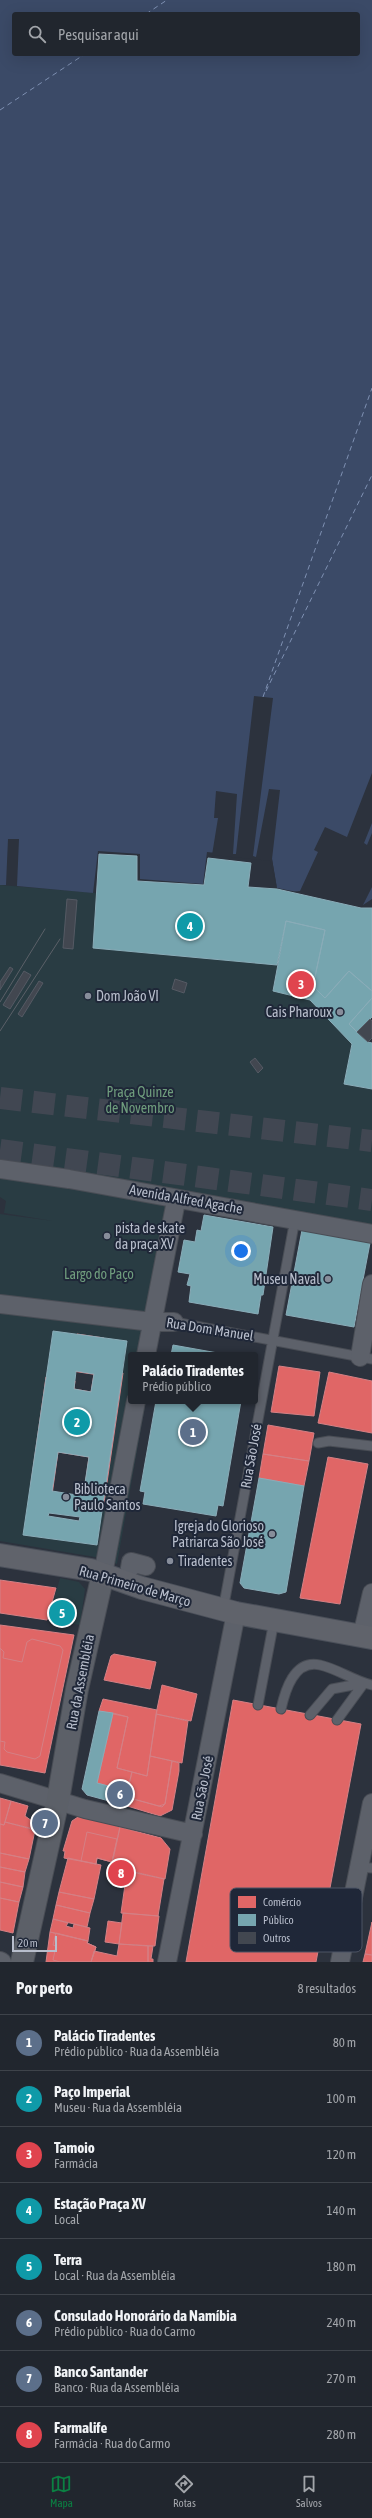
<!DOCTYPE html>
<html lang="pt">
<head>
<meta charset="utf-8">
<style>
	body { margin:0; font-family:"Asap Condensed",sans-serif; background:#2d323a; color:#f1f3f6 }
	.scale { position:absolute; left:12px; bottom:10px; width:45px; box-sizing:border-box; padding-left:4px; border:2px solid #b8becc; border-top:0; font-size:11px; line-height:14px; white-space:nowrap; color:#b8becc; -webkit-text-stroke:3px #1f2738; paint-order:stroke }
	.you { position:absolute; left:241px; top:1251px; width:14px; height:14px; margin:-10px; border:3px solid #fff; border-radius:50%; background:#1a73e8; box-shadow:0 0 0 6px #1a73e833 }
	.badge { display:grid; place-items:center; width:26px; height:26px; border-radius:50%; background:#0b8043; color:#fff; font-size:13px; font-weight:700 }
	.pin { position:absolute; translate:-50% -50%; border:2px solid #fff; box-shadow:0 1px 4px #0006 }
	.popup { position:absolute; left:128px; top:1352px; width:130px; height:52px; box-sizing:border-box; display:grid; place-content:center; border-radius:4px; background:#21262e; filter:drop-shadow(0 1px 3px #0005); font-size:13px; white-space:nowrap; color:#a2a5aa }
	.popup b { font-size:15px; color:#f1f3f6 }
	.popup::after { content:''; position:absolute; left:50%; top:100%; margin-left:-8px; border:8px solid transparent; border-top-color:#21262e }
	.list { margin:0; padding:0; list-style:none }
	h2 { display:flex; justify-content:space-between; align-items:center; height:52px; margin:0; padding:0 16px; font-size:17px }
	h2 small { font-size:13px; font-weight:400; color:#a2a5aa }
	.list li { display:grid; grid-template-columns:26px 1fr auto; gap:12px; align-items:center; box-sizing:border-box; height:56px; padding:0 16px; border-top:1px solid #3e434a }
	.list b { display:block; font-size:15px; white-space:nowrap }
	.list p { margin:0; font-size:13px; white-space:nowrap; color:#a2a5aa }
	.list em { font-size:13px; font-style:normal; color:#a2a5aa }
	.icon { flex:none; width:22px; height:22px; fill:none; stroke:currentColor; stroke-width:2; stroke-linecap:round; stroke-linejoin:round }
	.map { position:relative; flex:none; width:372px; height:1962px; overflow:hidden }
	.search { position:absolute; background:#21262e; box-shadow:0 4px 16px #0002; left:12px; right:12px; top:12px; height:44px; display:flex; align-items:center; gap:10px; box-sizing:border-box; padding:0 14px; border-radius:4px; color:#a2a5aa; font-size:15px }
	.sheet { height:500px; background:#21262e }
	nav { display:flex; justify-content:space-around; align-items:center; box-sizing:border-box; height:56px; border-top:1px solid #3e434a; background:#21262e; font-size:11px; color:#a2a5aa }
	nav a { display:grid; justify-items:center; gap:2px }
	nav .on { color:#0b8043 }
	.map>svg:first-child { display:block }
	.green { fill:#293c43; fill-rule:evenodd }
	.water { fill:#3b4a67; fill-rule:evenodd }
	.pier { fill:#2c323d }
	.shops { fill:#e06666; stroke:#d48085 }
	.public { fill:#76a5af; stroke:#8aacb8; fill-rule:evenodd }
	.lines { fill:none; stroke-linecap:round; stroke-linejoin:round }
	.ferry { stroke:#7f91b3; stroke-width:1; stroke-dasharray:5 4; stroke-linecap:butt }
	.building { fill:#424750; stroke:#555a64 }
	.highway-tunnel { stroke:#414752; stroke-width:22; stroke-dasharray:22 11; stroke-linecap:butt }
	.lane-casing { stroke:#494d55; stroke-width:11 }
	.street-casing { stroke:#494d55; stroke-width:20 }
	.secondary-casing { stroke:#494d55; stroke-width:24 }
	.primary-casing { stroke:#4a4f59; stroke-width:24 }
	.lane { stroke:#5d616a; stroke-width:9 }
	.street { stroke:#5d616a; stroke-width:18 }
	.secondary { stroke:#5c6068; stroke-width:22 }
	.primary { stroke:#60636b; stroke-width:22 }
	.tram { stroke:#5b6068; stroke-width:1 }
	.poi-dot { fill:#878d9a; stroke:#1f2738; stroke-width:1.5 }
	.labels { text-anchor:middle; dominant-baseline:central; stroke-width:4; stroke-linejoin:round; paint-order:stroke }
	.poi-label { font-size:14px; fill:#b8becc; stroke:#1f2738; text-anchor:start }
	.park-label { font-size:14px; fill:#6f9d7d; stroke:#1f2738 }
	.street-label { font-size:14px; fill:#b8becc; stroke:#1f2738 }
	.key { fill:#1f2738; stroke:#4d5464; stroke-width:1 }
	.key-label { font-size:11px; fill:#b8becc }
</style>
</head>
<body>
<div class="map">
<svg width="372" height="1962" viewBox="0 0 372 1962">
	<rect width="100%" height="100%" fill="#2c323d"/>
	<!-- green -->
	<path class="green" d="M0,885L97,893L246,961L277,965L273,991L310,1000L352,1044L344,1084L372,1089V1240L185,1207L154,1355H131V1401H146L117,1564L95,1557L0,1541V1214L53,1221L4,1213L6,1201L0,1197ZM53,1331L127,1341L97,1545L23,1535Z
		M60,1578L79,1582L85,1589L80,1625L48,1620Z"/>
	<!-- water -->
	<path class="water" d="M0,0H372V899L363,905L277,888L272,859L207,852L203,884L140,879V854L98,851L93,893L17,886L19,839H8L6,885H0ZM14,14H358V54H14Z"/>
	<!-- pier -->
	<path class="pier" d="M254,696L273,698L253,856L256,857L269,789L280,790L272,859L277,889L270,861L212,855L218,818H214L216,791L237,794L233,854H236Z
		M372,773V823L364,843L367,845L372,833V887L362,907L351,905L291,892L300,891L318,852L314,850L325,827L347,837Z"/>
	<!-- shops -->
	<path class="shops" d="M77,1334L104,1338L99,1375L72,1371Z
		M102,1355L110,1356L108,1371L123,1373L104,1503L83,1500L89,1457L58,1452L52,1495L39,1494L40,1484L31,1483L46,1377L75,1381L74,1389L91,1392L94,1374L99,1375Z
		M279,1366L320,1372L314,1416L271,1412Z
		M329,1372L372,1381V1433L318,1423Z
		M268,1425L314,1433L309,1461L263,1454Z
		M263,1454L309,1461L304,1486L259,1478Z
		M328,1457L368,1464L340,1604L300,1598Z
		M0,1580L56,1588L47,1620L0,1613Z
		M0,1625L74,1635L45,1773L0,1765Z
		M32,1639L60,1646L63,1650L40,1756L35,1759L7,1752L4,1749L5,1742L0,1741V1648L4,1652L3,1658L22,1662L27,1642Z
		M114,1654L156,1662L150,1689L104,1680L111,1656Z
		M162,1685L197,1694L191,1721L156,1714Z
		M103,1699L157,1710L147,1776L117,1768L128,1717L99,1711Z
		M233,1700L361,1724L316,1962H186Z
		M113,1713L128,1717L117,1768L132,1772L127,1791L97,1783Z
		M156,1714L188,1721L182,1763L150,1756Z
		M150,1756L172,1761L165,1804L162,1807L126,1797L132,1772L147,1776Z
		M172,1761L179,1763V1771L172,1810L160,1816L124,1805L126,1797L159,1806L165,1804Z
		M0,1798L11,1801L4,1825L0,1824Z
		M11,1801L28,1806L25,1816L32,1821L34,1829L5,1822Z
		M81,1815L120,1827L112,1862L97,1858L96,1864L64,1858L65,1851H63L72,1821Z
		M5,1822L35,1830L29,1859L0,1853V1824L4,1825Z
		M120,1827L161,1838L170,1849L165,1879L130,1871L131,1866L113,1860Z
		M87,1832L117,1839L112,1862L97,1858L96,1864L81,1861Z
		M0,1853L29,1859L25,1872L0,1867Z
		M68,1858L101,1865L94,1899L59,1892Z
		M0,1867L25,1872L23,1887L0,1882Z
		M127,1871L164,1879L158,1916L121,1913Z
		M0,1882L23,1887L19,1902L0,1898Z
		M59,1892L94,1899L90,1913L56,1905Z
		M0,1898L19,1902L13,1933L0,1930Z
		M56,1905L90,1913L87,1927L53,1919Z
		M123,1913L159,1916L155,1946L119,1944Z
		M53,1919L68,1923L66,1926L73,1928L74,1924L90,1928L88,1941L50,1932Z
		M108,1921L122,1923L119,1944L105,1942Z
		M372,1922V1955L365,1954Z
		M50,1932L88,1941L87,1943L96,1947L91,1962H46Z
		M56,1933L88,1941L87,1943L96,1947L91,1962H60L53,1960L56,1946L53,1945Z
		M119,1944L148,1946V1962H91L94,1951L117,1956Z
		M148,1946H153L151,1959H153V1962H148Z
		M365,1954L372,1955V1962H363Z"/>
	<!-- public -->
	<path class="public" d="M99,854L137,856V881L204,885L208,858L251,863L248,887L277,889L361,908H372V991L349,971L325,998L313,986L325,930L286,921L277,965L93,948Z
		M286,921L325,930L313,986L325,998L349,971L372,991V998L349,1024L368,1042L372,1043V1089L344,1084L352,1044L310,1000L273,991Z
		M372,998V1017L357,1032L349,1024Z
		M204,1215L273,1227L263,1295H261L258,1314L189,1302L191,1286L187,1285L190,1274L178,1272L184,1240L195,1242L197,1230L201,1231Z
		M302,1230L370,1243L354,1327L286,1315Z
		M53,1331L127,1341L97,1545L23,1535ZM76,1371L94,1374L91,1392L74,1389ZM58,1452L89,1457L83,1496L52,1491ZM49,1513L80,1517L79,1521L48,1516Z
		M173,1345L229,1355H171Z
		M156,1401H241L223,1506L218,1505L216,1516L143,1504L145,1492L140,1491Z
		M259,1478L304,1486L286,1592L279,1594L244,1588L240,1583Z
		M99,1711L113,1713L97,1783L127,1791L124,1805L87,1795L82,1789Z"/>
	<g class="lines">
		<!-- ferry -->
		<path class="ferry" d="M146,14L167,0
			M0,110L85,54
			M266,691L372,475
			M263,697L372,388"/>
	</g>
	<!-- building -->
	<path class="building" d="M67,899L77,900L73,949L63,948Z
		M10,967L13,969L0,990V982Z
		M24,971L31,975L10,1009L3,1005Z
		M175,979L187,983L184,993L172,989Z
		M39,981L43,983L22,1017L18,1014Z
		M370,1019L372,1021V1038L368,1042L357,1032Z
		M255,1058L263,1068L258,1073L250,1062Z"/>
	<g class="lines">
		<!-- highway-tunnel -->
		<path class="highway-tunnel" d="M0,1098L372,1141
			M0,1150L372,1200"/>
		<!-- lane casing -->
		<g class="lane-casing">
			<path id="lane" d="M174,1322L372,1359
				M318,1443L329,1441L372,1446
				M223,1610L293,1230
				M258,1705L274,1621
				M281,1709C285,1691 294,1659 320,1665C338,1669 354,1681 372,1685
				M310,1715L332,1689L364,1683
				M337,1720L364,1683
				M360,1867L372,1868"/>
		</g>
		<!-- street casing -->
		<g class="street-casing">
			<path id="street" d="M0,1169L69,1179L372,1234
				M0,1304L152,1322H174
				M146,1355L175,1206
				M360,1357L372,1284
				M130,1568L131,1562L146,1566
				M103,1574L136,1401
				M362,1636L372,1593
				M0,1783L85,1809L193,1834
				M0,1961L2,1962
				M167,1962L236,1613
				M340,1962L372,1803"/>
		</g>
		<!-- secondary casing -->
		<g class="secondary-casing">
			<path id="secondary" d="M22,1962L58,1800L77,1689L103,1574"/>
		</g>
		<!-- primary casing -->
		<g class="primary-casing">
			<path id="primary" d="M0,1555L91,1570L142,1588L236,1613L372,1638"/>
		</g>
		<!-- lane -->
		<use href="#lane" class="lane"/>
		<!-- street -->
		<use href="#street" class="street"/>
		<!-- secondary -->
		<use href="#secondary" class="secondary"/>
		<!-- primary -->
		<use href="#primary" class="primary"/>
		<!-- tram -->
		<path class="tram" d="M0,1002L45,929
			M0,1031L60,939"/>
	</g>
	<!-- markers -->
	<g class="poi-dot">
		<circle cx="88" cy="996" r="4"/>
		<circle cx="340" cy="1012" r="4"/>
		<circle cx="107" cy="1236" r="4"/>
		<circle cx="328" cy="1279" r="4"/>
		<circle cx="66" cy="1497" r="4"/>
		<circle cx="272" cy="1534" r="4"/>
		<circle cx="170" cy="1561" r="4"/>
	</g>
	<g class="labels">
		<!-- poi labels -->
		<g class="poi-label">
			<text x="96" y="996">Dom João VI</text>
			<text x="332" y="1012" text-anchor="end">Cais Pharoux</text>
			<text x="115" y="1228">pista de skate<tspan x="115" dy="16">da praça XV</tspan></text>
			<text x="320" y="1279" text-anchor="end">Museu Naval</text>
			<text x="74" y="1489">Biblioteca<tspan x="74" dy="16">Paulo Santos</tspan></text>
			<text x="264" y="1526" text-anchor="end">Igreja do Glorioso<tspan x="264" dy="16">Patriarca São José</tspan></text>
			<text x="178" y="1561">Tiradentes</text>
		</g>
		<!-- park labels -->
		<g class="park-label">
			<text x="140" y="1092">Praça Quinze<tspan x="140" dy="16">de Novembro</tspan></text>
			<text x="99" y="1274">Largo do Paço</text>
		</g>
		<!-- street labels -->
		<g class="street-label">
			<text transform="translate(186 1199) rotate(10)">Avenida Alfred Agache</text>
			<text transform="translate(210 1329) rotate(9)">Rua Dom Manuel</text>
			<text transform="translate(251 1456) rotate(-80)">Rua São José</text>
			<text transform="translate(135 1586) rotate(16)">Rua Primeiro de Março</text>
			<text transform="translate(80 1682) rotate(-79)">Rua da Assembléia</text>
			<text transform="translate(202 1788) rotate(-79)">Rua São José</text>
		</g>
	</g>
	<!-- legend -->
	<rect x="230" y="1888" width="132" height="64" rx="6" class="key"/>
	<rect x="238" y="1896" width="18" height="12" fill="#e06666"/>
	<rect x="238" y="1914" width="18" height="12" fill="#76a5af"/>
	<rect x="238" y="1932" width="18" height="12" fill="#424750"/>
	<g class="key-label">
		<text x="263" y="1906">Comércio</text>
		<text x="263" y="1924">Público</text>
		<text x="263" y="1942">Outros</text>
	</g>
</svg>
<div class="scale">20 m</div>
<div class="you"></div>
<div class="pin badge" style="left:193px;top:1432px;background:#5c6f8a">1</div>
<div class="popup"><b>Palácio Tiradentes</b>Prédio público</div>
<div class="pin badge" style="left:77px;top:1422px;background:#0f9aa8">2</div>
<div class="pin badge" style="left:301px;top:984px;background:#e0444e">3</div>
<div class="pin badge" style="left:190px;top:926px;background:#0f9aa8">4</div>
<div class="pin badge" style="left:62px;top:1613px;background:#0f9aa8">5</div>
<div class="pin badge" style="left:120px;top:1794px;background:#5c6f8a">6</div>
<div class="pin badge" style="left:45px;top:1823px;background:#5c6f8a">7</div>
<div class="pin badge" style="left:121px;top:1873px;background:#e0444e">8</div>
<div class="search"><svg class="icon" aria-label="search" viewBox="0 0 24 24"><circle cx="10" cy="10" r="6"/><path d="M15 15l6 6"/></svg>Pesquisar aqui</div>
</div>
<section class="sheet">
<h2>Por perto<small>8 resultados</small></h2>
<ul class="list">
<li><span class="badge" style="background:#5c6f8a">1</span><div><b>Palácio Tiradentes</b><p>Prédio público · Rua da Assembléia</p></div><em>80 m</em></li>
<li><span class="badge" style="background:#0f9aa8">2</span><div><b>Paço Imperial</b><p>Museu · Rua da Assembléia</p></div><em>100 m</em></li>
<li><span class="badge" style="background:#e0444e">3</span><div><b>Tamoio</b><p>Farmácia</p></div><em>120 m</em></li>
<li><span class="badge" style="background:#0f9aa8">4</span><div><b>Estação Praça XV</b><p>Local</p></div><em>140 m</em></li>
<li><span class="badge" style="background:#0f9aa8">5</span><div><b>Terra</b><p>Local · Rua da Assembléia</p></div><em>180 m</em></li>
<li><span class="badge" style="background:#5c6f8a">6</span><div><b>Consulado Honorário da Namíbia</b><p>Prédio público · Rua do Carmo</p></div><em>240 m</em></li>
<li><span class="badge" style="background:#5c6f8a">7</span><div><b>Banco Santander</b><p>Banco · Rua da Assembléia</p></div><em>270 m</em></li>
<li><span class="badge" style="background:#e0444e">8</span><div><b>Farmalife</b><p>Farmácia · Rua do Carmo</p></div><em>280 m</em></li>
</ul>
</section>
<nav>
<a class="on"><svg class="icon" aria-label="map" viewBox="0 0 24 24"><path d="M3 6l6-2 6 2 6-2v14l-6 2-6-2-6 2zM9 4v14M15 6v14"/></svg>Mapa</a>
<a><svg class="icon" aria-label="directions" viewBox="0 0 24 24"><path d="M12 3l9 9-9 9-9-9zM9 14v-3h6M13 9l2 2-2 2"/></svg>Rotas</a>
<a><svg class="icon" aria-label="saved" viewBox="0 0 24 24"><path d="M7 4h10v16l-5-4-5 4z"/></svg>Salvos</a>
</nav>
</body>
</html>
